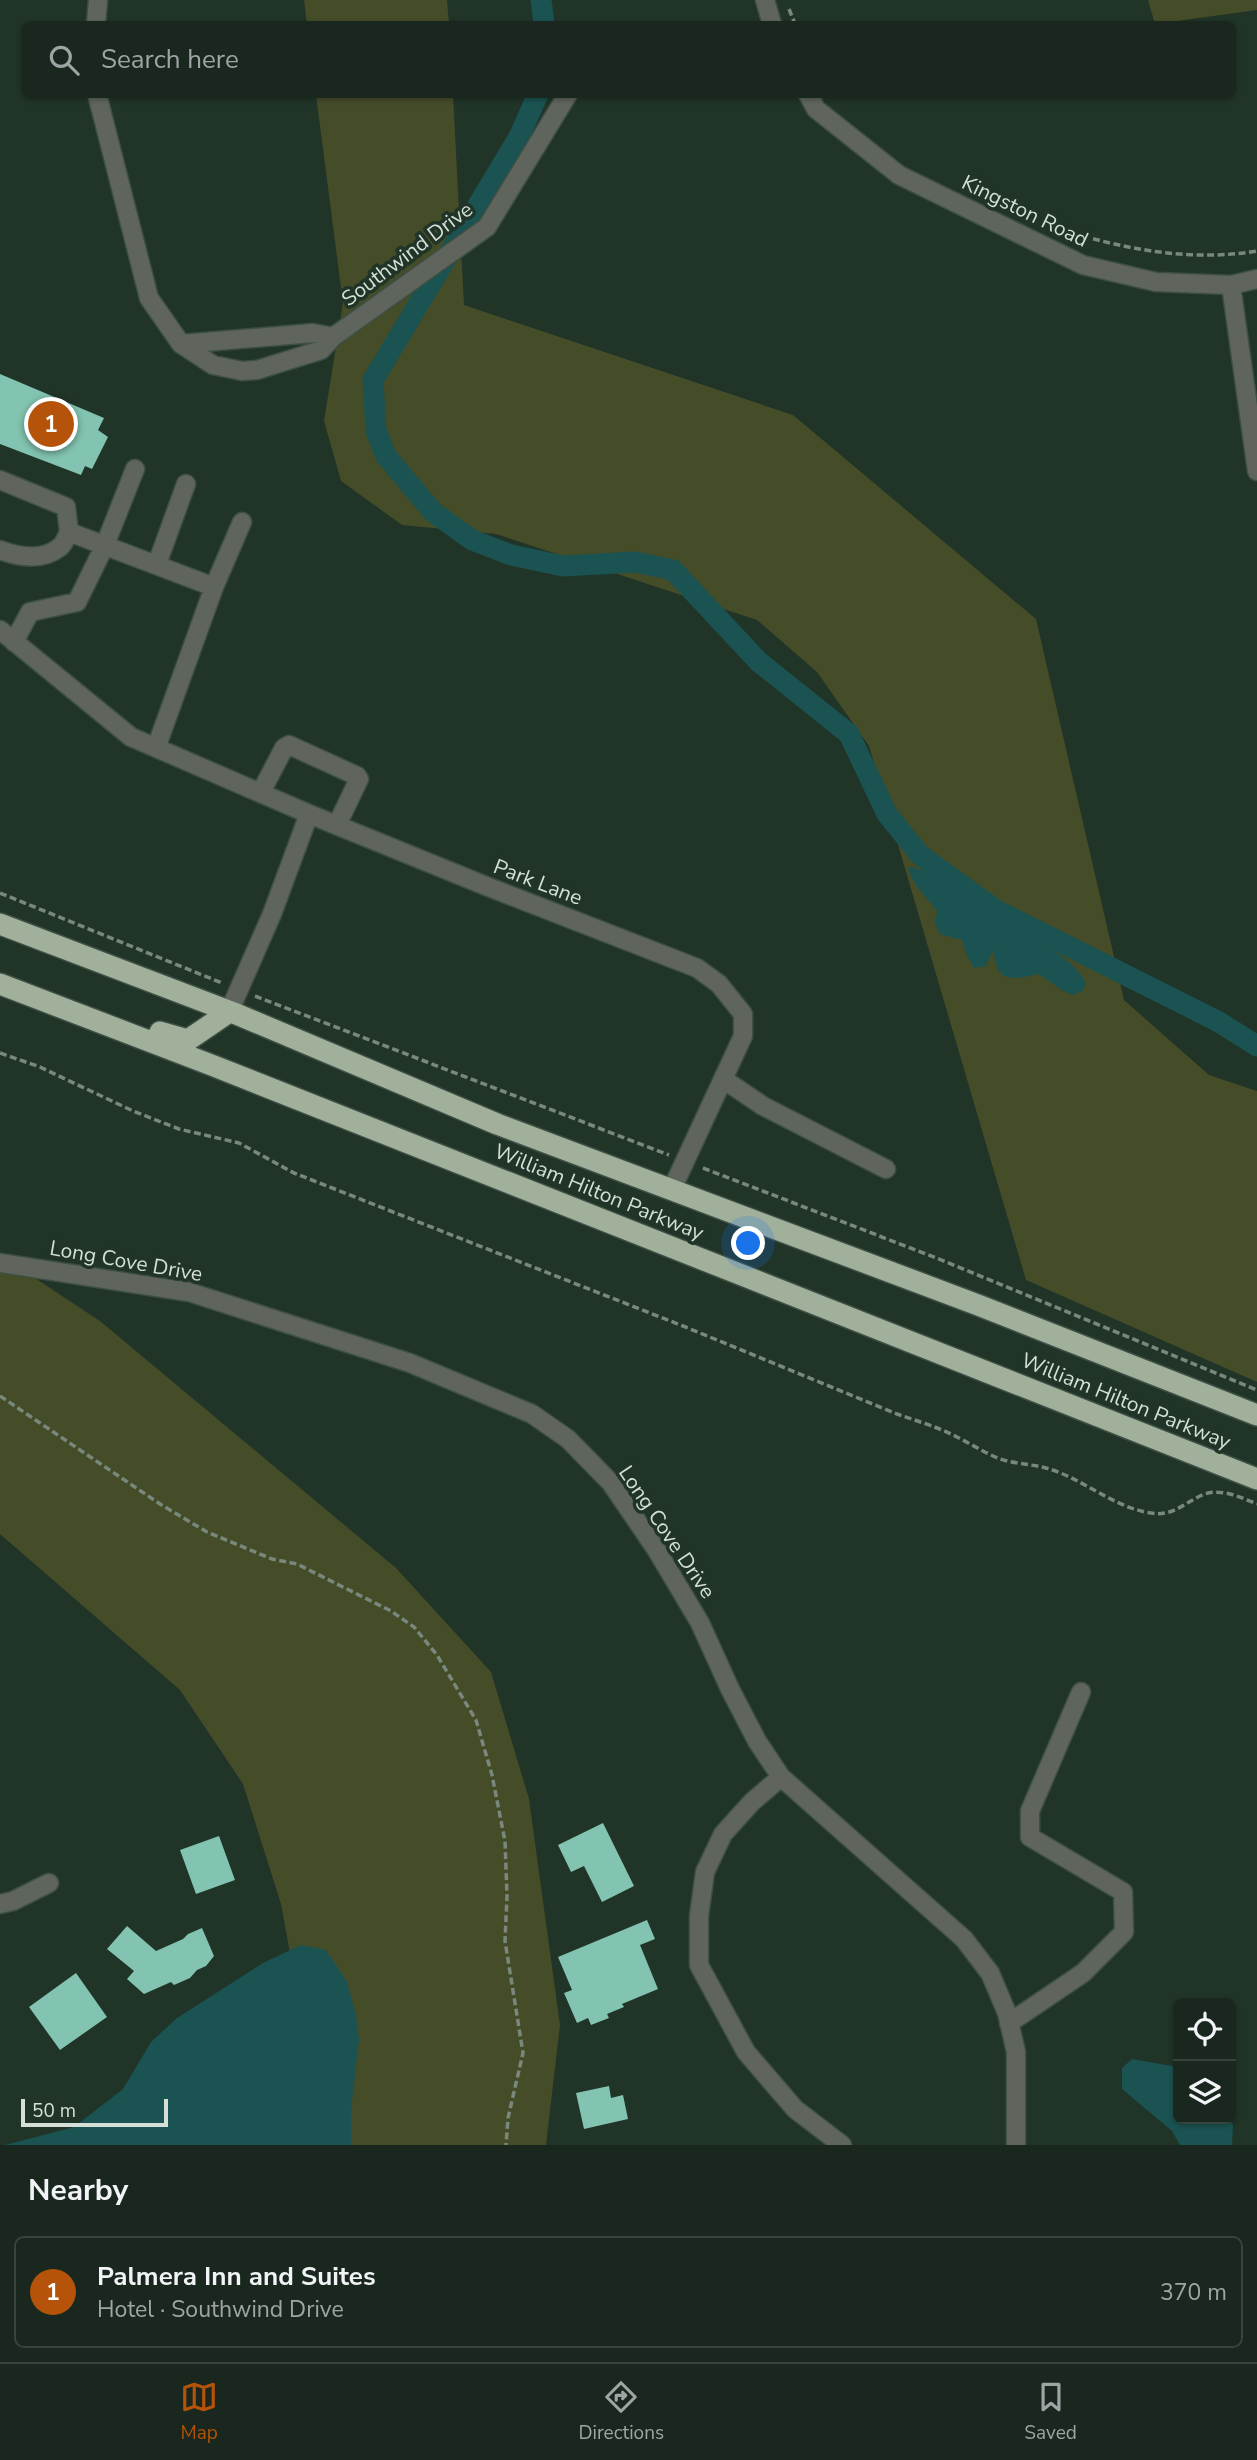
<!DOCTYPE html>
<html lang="en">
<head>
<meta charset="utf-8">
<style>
	body { margin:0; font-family:"Nunito Sans",sans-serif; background:#222f27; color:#f1f3f6 }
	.controls { position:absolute; right:21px; bottom:21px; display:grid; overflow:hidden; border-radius:10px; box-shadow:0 2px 5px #0004 }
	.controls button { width:63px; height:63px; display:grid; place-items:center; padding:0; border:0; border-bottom:2px solid #37443c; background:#19271e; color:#f1f3f6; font:35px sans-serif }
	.scale { position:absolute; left:21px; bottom:18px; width:147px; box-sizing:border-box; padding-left:7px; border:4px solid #d3dfd7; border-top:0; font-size:19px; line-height:24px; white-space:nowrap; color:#d3dfd7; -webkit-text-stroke:5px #213428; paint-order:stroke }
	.you { position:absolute; left:749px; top:1244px; width:24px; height:24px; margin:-18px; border:5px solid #fff; border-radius:50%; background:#1a73e8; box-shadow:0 0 0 10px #1a73e833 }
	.badge { display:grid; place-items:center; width:46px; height:46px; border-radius:50%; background:#b45309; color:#fff; font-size:23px; font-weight:700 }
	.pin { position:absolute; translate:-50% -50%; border:4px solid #fff; box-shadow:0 2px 7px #0006 }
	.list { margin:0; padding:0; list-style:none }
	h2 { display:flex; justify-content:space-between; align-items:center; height:91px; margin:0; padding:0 28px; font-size:30px }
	h2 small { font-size:23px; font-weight:400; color:#9fa5a4 }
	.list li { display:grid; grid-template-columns:46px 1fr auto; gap:21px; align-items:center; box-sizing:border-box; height:112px; margin:0 14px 14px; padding:0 14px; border:2px solid #37443c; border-radius:10px }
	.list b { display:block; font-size:26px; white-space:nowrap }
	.list p { margin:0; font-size:23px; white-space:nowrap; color:#9fa5a4 }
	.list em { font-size:23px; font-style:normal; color:#9fa5a4 }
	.icon { flex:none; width:38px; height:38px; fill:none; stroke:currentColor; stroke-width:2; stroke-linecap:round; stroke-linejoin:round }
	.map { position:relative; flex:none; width:1257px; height:2145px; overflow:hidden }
	.search { position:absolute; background:#19271e; box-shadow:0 2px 5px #0004; left:21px; right:21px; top:21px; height:77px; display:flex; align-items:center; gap:18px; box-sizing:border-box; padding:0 24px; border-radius:10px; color:#9fa5a4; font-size:26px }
	.sheet { height:217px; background:#19271e }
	nav { display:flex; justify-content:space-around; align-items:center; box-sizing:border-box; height:98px; border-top:2px solid #37443c; background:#19271e; font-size:19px; color:#9fa5a4 }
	nav a { display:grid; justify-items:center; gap:4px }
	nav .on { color:#b45309 }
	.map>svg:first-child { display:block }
	.green { fill:#454c28 }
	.water { fill:#1a5352 }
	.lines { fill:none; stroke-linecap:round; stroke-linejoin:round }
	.canal { stroke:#1a5352; stroke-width:21 }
	.building { fill:#82c4b1 }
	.minor-casing { stroke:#3d4f44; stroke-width:21 }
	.highway-casing { stroke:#3d4f44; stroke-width:24 }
	.path { stroke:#78887d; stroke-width:3.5; stroke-dasharray:7 3.5; stroke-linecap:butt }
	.minor { stroke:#5f655d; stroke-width:18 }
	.highway { stroke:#a1b09b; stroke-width:21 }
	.labels { text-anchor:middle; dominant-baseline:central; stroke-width:7; stroke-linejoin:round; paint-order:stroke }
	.street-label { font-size:21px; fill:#d3dfd7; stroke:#213428 }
</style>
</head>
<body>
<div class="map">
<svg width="1257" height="2145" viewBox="0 0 1257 2145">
	<rect width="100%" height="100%" fill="#213428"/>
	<!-- green -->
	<path class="green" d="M304,0H447L449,24H307Z
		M1148,0H1257V10L1155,24Z
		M316,95H453L464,305L793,415L1036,619L1124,1000L1209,1075L1257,1091V1382L1026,1280L869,746L817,672L757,620L496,534L402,525L341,481L324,421L343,303Z
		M0,1255L100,1321L396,1568L491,1672L529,1799L560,2025L546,2145H325L281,1904L243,1784L180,1690L0,1534Z"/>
	<!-- water -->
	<path class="water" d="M911,867C928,872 947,878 962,888C973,896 984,907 996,915C1018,930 1078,959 1086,984L1082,991L1073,995L1063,991L1039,974C1025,976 1004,985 997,967C995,962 994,955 993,950L986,966L974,968L967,956L962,940L940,934L935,923L937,911C926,896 913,886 908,868Z
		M301,1945L326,1950L347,1982L356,2015L359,2040L351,2110V2145H5L74,2127L123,2089L151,2042L177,2018L263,1963Z
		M1132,2059L1178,2067V2119H1230L1233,2125L1232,2145H1180L1172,2131L1122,2089V2068Z"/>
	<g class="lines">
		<!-- canal -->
		<path class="canal" d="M541,0L544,24
			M538,94L519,137L373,380L376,431L386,456L433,512L472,540L511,555L563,566L635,562L673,570L759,662L849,734L887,814L920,855L996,910L1219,1022L1257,1046"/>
	</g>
	<!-- building -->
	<path class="building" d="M0,374L104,418L98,430L108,437L92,469L85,466L81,475L0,444Z
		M603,1823L634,1886L602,1902L584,1866L571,1872L558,1845Z
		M219,1836L235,1880L196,1894L180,1850Z
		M647,1920L655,1939L640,1945L658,1989L622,2004L624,2007L607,2014L609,2018L591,2025L588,2018L577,2023L564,1993L572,1990L558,1957Z
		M127,1926L156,1951L183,1939L188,1934L202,1928L214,1956L206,1966L197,1970L190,1978L174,1985L171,1982L144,1994L127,1979L134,1971L107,1949Z
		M76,1973L107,2017L60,2050L29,2007Z
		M609,2086L611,2098L623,2095L628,2119L584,2129L576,2093Z"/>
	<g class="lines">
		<!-- minor casing -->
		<g class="minor-casing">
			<path id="minor" d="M765,0L772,24
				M96,24L98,0
				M97,94L149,298L181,344L213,365L242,371L257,370L321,350L333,337L487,227L568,94
				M808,94L816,109L899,175L1083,265L1156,282L1231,285L1257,279
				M1231,285L1257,471
				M181,344L313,333L333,337
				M0,480L66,507L69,532L214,587L156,748
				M0,550C19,557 43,561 60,547C64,544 67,536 69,532
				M157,564L186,484
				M214,587L242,522
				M0,630L131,737L309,814L486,886L697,968L719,984L743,1014V1036L672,1189
				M14,642L30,612L77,602L105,545L135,469
				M261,792L284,748L289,745L357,776L359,779L337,825
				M229,1012L272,914L309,814
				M723,1079L763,1106L886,1169
				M0,1263L189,1292L410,1363L532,1414L568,1439L611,1483L656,1549L700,1623L730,1689L757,1741L781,1777L964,1939L990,1973L1007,2013L1016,2052V2145
				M781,1777L752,1802L723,1834L705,1872L699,1916V1965L746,2052L795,2109L842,2145
				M0,1904L13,1901L49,1883
				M1009,2023L1083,1973L1124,1932L1123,1892L1030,1837V1811L1081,1692"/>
		</g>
		<!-- highway casing -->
		<g class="highway-casing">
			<path id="highway" d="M0,924L234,1013L497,1124L978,1305L1257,1415
				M0,984L214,1066L1257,1479
				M160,1032L188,1040L229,1012"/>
		</g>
		<!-- path -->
		<path class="path" d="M789,9L795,24
			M1043,223C1110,247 1186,263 1257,251
			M0,893L222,983
			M255,996L669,1155
			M0,1053L40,1067L133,1111L179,1129L239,1143L294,1173L683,1326L897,1414C917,1421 938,1427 957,1437C971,1444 985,1453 1000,1459C1019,1465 1039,1464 1058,1472C1089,1484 1117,1508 1151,1513C1174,1517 1186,1501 1205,1494C1222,1488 1242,1498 1257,1504
			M703,1168L939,1259L1257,1390
			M0,1396L160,1504L207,1532L272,1559L297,1564L391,1611L414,1627L437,1655L476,1720L492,1775L505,1841L507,1896L505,1941L523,2053L508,2118L506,2145"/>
		<!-- minor -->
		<use href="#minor" class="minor"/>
		<!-- highway -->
		<use href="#highway" class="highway"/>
	</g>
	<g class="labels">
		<!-- street labels -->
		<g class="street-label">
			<text transform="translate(1025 211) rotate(26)">Kingston Road</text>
			<text transform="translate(407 254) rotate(-37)">Southwind Drive</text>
			<text transform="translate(538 882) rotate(21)">Park Lane</text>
			<text transform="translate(599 1192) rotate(22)">William Hilton Parkway</text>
			<text transform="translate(126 1261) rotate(10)">Long Cove Drive</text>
			<text transform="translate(1126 1401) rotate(22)">William Hilton Parkway</text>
			<text transform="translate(667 1532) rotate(56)">Long Cove Drive</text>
		</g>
	</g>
</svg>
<div class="controls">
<button><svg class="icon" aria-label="locate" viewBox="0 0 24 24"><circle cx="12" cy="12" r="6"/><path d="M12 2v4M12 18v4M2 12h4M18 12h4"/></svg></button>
<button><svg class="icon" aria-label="layers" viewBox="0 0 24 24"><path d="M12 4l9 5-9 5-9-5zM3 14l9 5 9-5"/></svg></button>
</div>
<div class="scale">50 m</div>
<div class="you"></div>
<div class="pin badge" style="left:51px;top:424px">1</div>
<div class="search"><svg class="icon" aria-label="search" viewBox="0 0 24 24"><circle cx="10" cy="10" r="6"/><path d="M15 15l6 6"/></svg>Search here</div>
</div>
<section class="sheet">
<h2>Nearby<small></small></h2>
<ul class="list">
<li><span class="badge">1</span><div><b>Palmera Inn and Suites</b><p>Hotel · Southwind Drive</p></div><em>370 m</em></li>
</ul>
</section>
<nav>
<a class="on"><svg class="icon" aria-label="map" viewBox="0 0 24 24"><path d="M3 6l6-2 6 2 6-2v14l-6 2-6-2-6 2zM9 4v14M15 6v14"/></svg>Map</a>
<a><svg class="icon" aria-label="directions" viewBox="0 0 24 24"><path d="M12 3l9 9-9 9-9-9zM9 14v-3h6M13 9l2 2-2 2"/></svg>Directions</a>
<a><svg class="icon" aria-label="saved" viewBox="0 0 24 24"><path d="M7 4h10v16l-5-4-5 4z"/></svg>Saved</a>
</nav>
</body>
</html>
